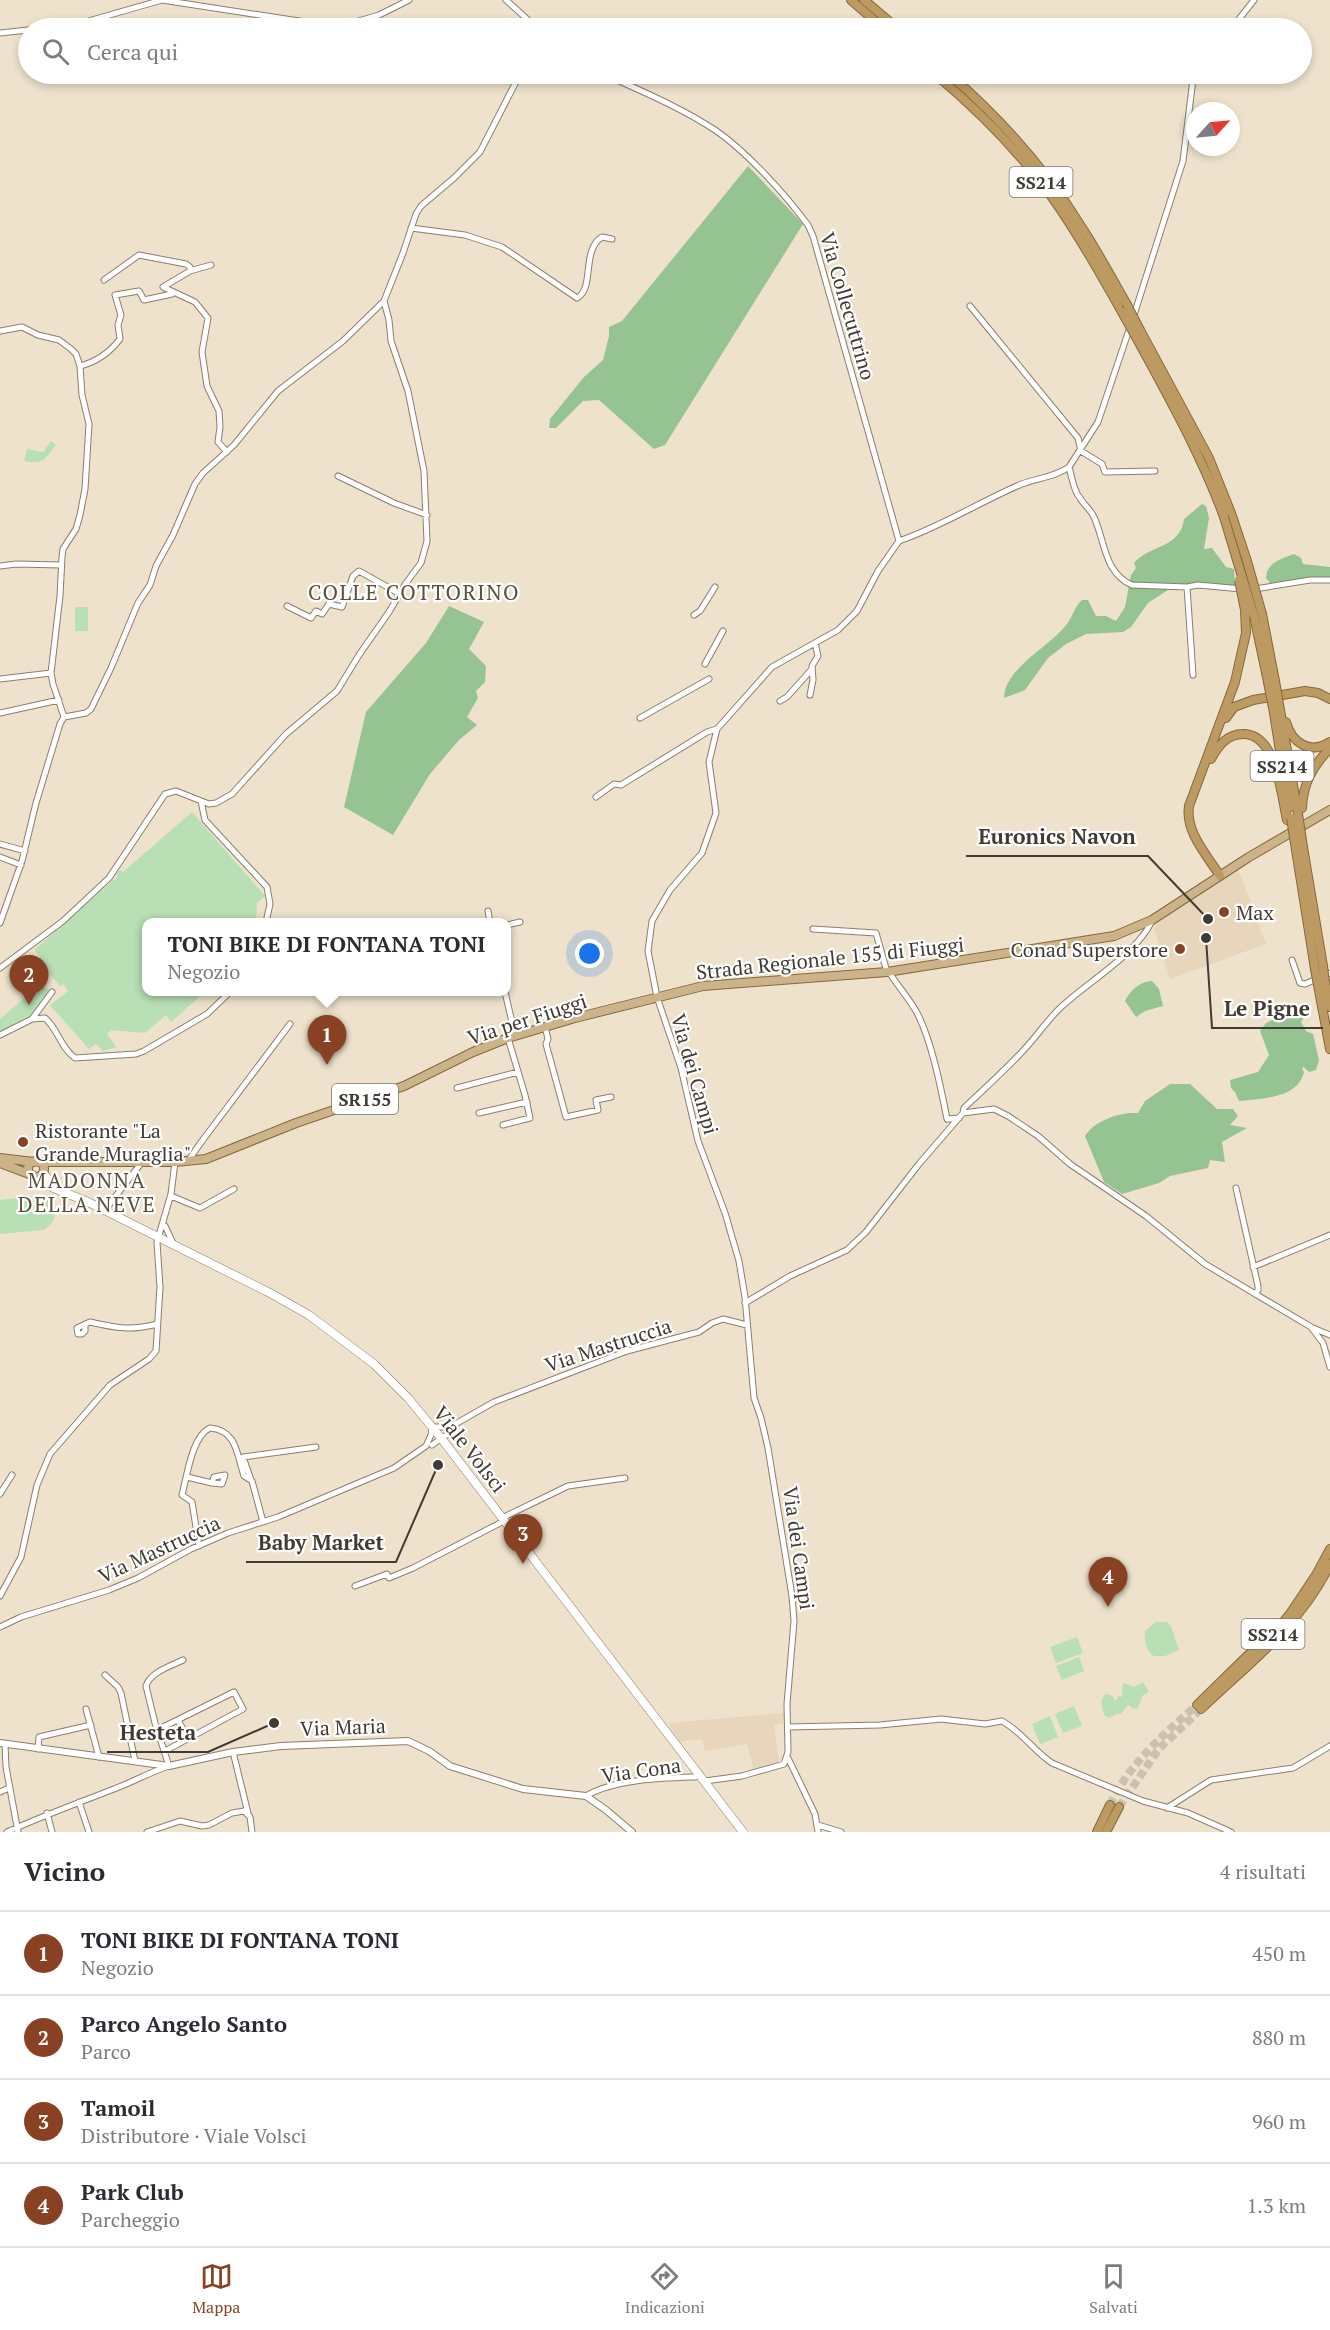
<!DOCTYPE html>
<html lang="it">
<head>
<meta charset="utf-8">
<style>
	body { margin:0; font-family:"PT Serif",serif; background:#f2f2f3; color:#2b2b33 }
	.compass { position:absolute; left:1186px; top:102px; width:54px; height:54px; border-radius:50%; background:#fff; box-shadow:0 3px 9px #0003; rotate:63deg }
	.you { position:absolute; left:590px; top:954px; width:21px; height:21px; margin:-15px; border:4px solid #fff; border-radius:50%; background:#1a73e8; box-shadow:0 0 0 9px #1a73e833 }
	.badge { display:grid; place-items:center; width:39px; height:39px; border-radius:50%; background:#894123; color:#fff; font-size:20px; font-weight:700 }
	.pin { position:absolute; translate:-50% -50px; filter:drop-shadow(0 2px 3px #0008) }
	.pin::after { content:''; position:absolute; top:32px; width:21px; height:18px; background:inherit; clip-path:polygon(0 0,100% 0,50% 100%) }
	.popup { position:absolute; left:142px; top:918px; width:369px; height:78px; box-sizing:border-box; display:grid; place-content:center; border-radius:12px; background:#fff; filter:drop-shadow(0 2px 4px #0005); font-size:20px; white-space:nowrap; color:#7c7c81 }
	.popup b { font-size:22px; color:#2b2b33 }
	.popup::after { content:''; position:absolute; left:50%; top:100%; margin-left:-12px; border:12px solid transparent; border-top-color:#fff }
	.list { margin:0; padding:0; list-style:none }
	h2 { display:flex; justify-content:space-between; align-items:center; height:78px; margin:0; padding:0 24px; font-size:26px }
	h2 small { font-size:20px; font-weight:400; color:#7c7c81 }
	.list li { display:grid; grid-template-columns:39px 1fr auto; gap:18px; align-items:center; box-sizing:border-box; height:84px; padding:0 24px; border-top:2px solid #e1e1e2 }
	.list b { display:block; font-size:22px; white-space:nowrap }
	.list p { margin:0; font-size:20px; white-space:nowrap; color:#7c7c81 }
	.list em { font-size:20px; font-style:normal; color:#7c7c81 }
	.icon { flex:none; width:33px; height:33px; fill:none; stroke:currentColor; stroke-width:2; stroke-linecap:round; stroke-linejoin:round }
	.map { position:relative; flex:none; width:1330px; height:1832px; overflow:hidden }
	.search { position:absolute; background:#fff; box-shadow:0 3px 9px #0003; left:18px; right:18px; top:18px; height:66px; display:flex; align-items:center; gap:15px; box-sizing:border-box; padding:0 21px; border-radius:33px; color:#7c7c81; font-size:22px }
	.sheet { height:414px; background:#fff }
	nav { display:flex; justify-content:space-around; align-items:center; box-sizing:border-box; height:84px; border-top:2px solid #e1e1e2; background:#fff; font-size:16px; color:#7c7c81 }
	nav a { display:grid; justify-items:center; gap:3px }
	nav .on { color:#894123 }
	.map>svg:first-child { display:block }
	.built { fill:#e7d6bb }
	.green { fill:#b9dfb5 }
	.forest { fill:#96c392 }
	.lines { fill:none; stroke-linecap:round; stroke-linejoin:round }
	.trunk-tunnel { stroke:#cbc1ae; stroke-width:8; stroke-dasharray:8 4; stroke-linecap:butt }
	.minor-casing { stroke:#8a7f6c; stroke-width:7 }
	.tertiary-casing { stroke:#8a7f6c; stroke-width:8 }
	.secondary-casing { stroke:#8a7f6c; stroke-width:9 }
	.primary-casing { stroke:#866838; stroke-width:10 }
	.trunk-casing { stroke:#866838; stroke-width:10 }
	.minor { stroke:#fff; stroke-width:5 }
	.tertiary { stroke:#fff; stroke-width:6 }
	.secondary { stroke:#fff; stroke-width:8 }
	.primary { stroke:#cdb389; stroke-width:8 }
	.trunk { stroke:#bc9a62; stroke-width:8 }
	.trunk-bridge-casing { stroke:#866838; stroke-width:10; stroke-linecap:butt }
	.trunk-bridge { stroke:#bc9a62; stroke-width:8 }
	.poi-dot { fill:#894123; stroke:#fff; stroke-width:2 }
	.labels { text-anchor:middle; dominant-baseline:central; stroke-width:4.5; stroke-linejoin:round; paint-order:stroke }
	.shield { fill:#fff; stroke:#797670; stroke-width:1.5 }
	.shield-label { font-size:18px; font-weight:bold; fill:#403b33 }
	.street-label { font-size:20px; fill:#403b33; stroke:#fff }
	.poi-label { font-size:20px; fill:#403b33; stroke:#fff; text-anchor:start }
	.neighbourhood-label { font-size:21px; letter-spacing:1.5px; fill:#5a503e; stroke:#fff }
	.leader { fill:none; stroke:#403b33; stroke-width:2 }
	.callout-dot { fill:#403b33; stroke:#fff; stroke-width:2 }
	.callout-label { font-size:21px; text-anchor:middle; font-weight:bold; fill:#403b33; stroke:#fff; stroke-width:4.5; stroke-linejoin:round; paint-order:stroke }
</style>
</head>
<body>
<div class="map">
<svg width="1330" height="1832" viewBox="0 0 1330 1832">
	<rect width="100%" height="100%" fill="#eee2cd"/>
	<!-- built -->
	<path class="built" d="M1238,868L1266,944L1170,979L1154,929L1158,921Z
		M784,1713L783,1723L774,1725L779,1761L754,1771L747,1744L705,1751L702,1739L680,1742L668,1723Z"/>
	<!-- green -->
	<path class="green" d="M51,441L56,445C44,460 44,465 24,461L27,449L43,452Z
		M75,607H88V631H75Z
		M192,812L265,896L257,903L256,922H147V992H205L171,1022L166,1015L145,1033L111,1030L107,1034L116,1047L103,1051L96,1044L89,1049L50,1005L68,991L63,984L60,986L38,960L40,957L34,950L118,876L116,874L120,870L123,872Z
		M39,985L52,991L30,1019L0,1033V1019Z
		M54,1194V1198L49,1199C58,1210 57,1223 43,1230L0,1234V1200Z
		M1156,1622H1167L1171,1626L1179,1650L1165,1656H1154C1146,1652 1144,1640 1145,1631Z
		M1077,1637L1083,1653L1056,1663L1050,1647Z
		M1079,1657L1084,1671L1062,1680L1056,1666Z
		M1143,1682L1149,1692L1143,1695L1138,1708L1134,1709L1128,1705L1121,1714H1117L1110,1718L1104,1715L1101,1702L1105,1694L1111,1695L1116,1701L1118,1696L1122,1697L1123,1683L1134,1687Z
		M1074,1706L1082,1726L1063,1733L1055,1714Z
		M1050,1716L1058,1737L1040,1744L1032,1724Z"/>
	<!-- forest -->
	<path class="forest" d="M748,166L803,224L665,445L654,449L599,400L583,401L556,428H549L550,419L584,377L603,360L609,336V327L622,321Z
		M1202,504L1206,506L1209,518L1204,549L1212,548L1226,567L1234,569L1235,585L1221,590L1174,586L1148,603L1131,627L1123,632L1086,634L1066,644L1048,658L1025,690L1004,698C1005,667 1050,647 1067,624C1073,616 1074,607 1082,600H1088L1096,616H1106L1116,621L1125,607L1131,575L1136,568L1134,563C1149,545 1181,548 1184,519Z
		M1294,554L1301,558L1303,564L1330,567V580L1270,583L1266,578C1267,562 1281,559 1294,554Z
		M449,606L484,622L469,649L486,666L485,682L476,691L478,698L467,717L477,725L459,740L430,774L393,835L344,807L366,712L426,643Z
		M1152,981L1159,989L1163,1006L1145,1011L1136,1017L1125,1001C1130,990 1141,981 1152,981Z
		M1289,1012L1303,1013L1305,1016L1301,1022L1306,1031L1313,1034L1319,1060L1316,1070L1309,1072L1304,1067L1302,1068L1304,1072C1298,1099 1262,1098 1239,1101L1235,1092L1231,1088L1230,1080L1258,1072L1269,1055L1260,1031L1266,1023Z
		M1170,1084H1190L1217,1109H1233L1238,1116L1230,1125L1247,1128L1222,1142L1225,1162L1210,1160L1208,1168L1170,1176L1159,1183L1122,1194L1104,1182L1085,1136C1095,1120 1120,1112 1138,1113L1145,1101Z"/>
	<g class="lines">
		<!-- trunk-tunnel -->
		<path class="trunk-tunnel" d="M1110,1805C1129,1764 1164,1734 1197,1705
			M1119,1807L1158,1750L1201,1709"/>
		<!-- minor casing -->
		<g class="minor-casing">
			<path id="minor" d="M506,0L537,28
				M41,28L78,24L162,0L338,27L379,15L409,0
				M1232,28L1254,0
				M0,33L28,30
				M604,74C641,91 680,107 715,130C747,152 785,194 808,225L813,236L899,541
				M411,228L465,235L502,247L577,298C595,289 581,250 602,237L612,239
				M211,265L190,271L163,287L195,302L208,318L202,352L207,386L219,411L220,427L218,442L227,452
				M104,280L139,255L186,264L190,267V271
				M384,301L403,253L416,214L421,206L454,178L480,152L520,74
				M970,306L1078,438L1081,451L1102,464L1105,472L1155,471
				M1133,318L1183,161L1193,79L1197,74
				M1130,327L1098,422L1069,467C1072,477 1073,490 1080,498C1084,505 1091,510 1094,517C1105,541 1104,573 1132,585L1187,587
				M0,331L22,327L38,335L59,340L71,349L76,354L80,366L82,395L89,424L85,489L80,515L76,529L63,549L62,557L60,596L51,673L53,684L64,717
				M80,366C96,362 110,352 120,339L118,325L121,315L115,295L139,291L144,300L172,294
				M338,476L394,503L427,515
				M899,541C940,527 978,503 1017,486C1034,478 1054,478 1069,467
				M0,566L16,564L61,565
				M1255,589L1310,580H1330
				M287,606L311,618L316,611L322,614L329,604L342,607L353,576L359,571L400,594
				M694,615L700,611L715,587
				M705,664L723,631
				M1193,675L1187,587L1198,585L1242,589
				M0,679L51,673
				M810,695L813,680L812,666L818,656L815,643
				M780,701L787,697L812,669
				M0,713L59,700
				M640,718L709,679
				M596,797L614,784L621,785L707,732L717,729
				M201,801L205,820L267,887L270,904L266,922
				M0,844L25,851
				M0,857L21,865
				M488,911L490,922
				M0,923L22,861L36,803L60,724L64,717L86,713L91,709L111,668L138,603L150,585L156,566L173,535L195,484L203,473L234,445L278,391L343,341L384,301L389,320L391,341L408,391L424,471L427,541L421,563L406,583L389,612L359,655L337,691L286,734L232,794L216,803L209,804L176,791L165,794L109,878L63,921L0,968
				M507,925L520,922
				M813,929L876,933L887,972
				M1292,960L1300,983L1305,984L1330,973
				M889,972C897,985 908,997 916,1011C931,1038 941,1088 947,1119L959,1118
				M505,992L515,1035
				M32,1019L52,992
				M545,1027L548,1039L546,1044L566,1117L598,1110L596,1100L611,1097
				M0,1035L32,1019L45,1018C58,1029 60,1047 75,1058L136,1054L144,1051L207,1014L230,992
				M457,1088L518,1072
				M479,1113L527,1102
				M963,1113L964,1108C983,1090 1002,1073 1020,1054C1034,1040 1045,1023 1059,1009C1087,982 1135,956 1152,921
				M503,1125L530,1118L525,1095L508,1038
				M188,1161L202,1141L290,1024
				M1236,1188L1258,1286V1290L1255,1294
				M171,1196L200,1208L234,1189
				M105,1210L142,1162
				M165,1226L173,1243
				M1253,1267L1330,1235
				M745,1303L790,1276L847,1250L866,1232L919,1164L963,1113L994,1109L1008,1116L1038,1136L1070,1164L1146,1216L1205,1264L1311,1327L1323,1343L1330,1367
				M85,1324V1331L82,1334H78L77,1328L90,1322C116,1328 131,1331 157,1324
				M1313,1328L1330,1335
				M432,1445L449,1433L453,1426
				M187,1477L212,1483L214,1477L225,1475L222,1484L212,1483
				M251,1480L243,1457L316,1447
				M0,1494L12,1475
				M502,1518L568,1486L625,1478
				M199,1546L192,1502L182,1495C187,1476 192,1436 210,1428C237,1430 237,1455 244,1476L252,1481L263,1522
				M355,1586L387,1574L389,1578L413,1568L504,1521
				M0,1596L21,1557L37,1485L50,1454L110,1385L149,1359L156,1351L160,1287L157,1242L171,1194L175,1162
				M0,1627L21,1617L109,1590L138,1578L191,1549L228,1533L278,1517L394,1468L426,1446L431,1435L432,1427H450L494,1402L627,1351L699,1332L712,1323L723,1319L747,1325
				M105,1675L118,1687L121,1693L135,1761
				M86,1709L99,1757
				M178,1720L188,1739
				M788,1727L880,1725L941,1719L985,1724L1002,1721C1022,1732 1034,1751 1052,1763L1143,1801L1188,1813L1231,1832
				M157,1730L234,1692L243,1709L165,1751
				M5,1744L6,1767L18,1832
				M38,1749L39,1737L91,1725
				M233,1752L248,1813
				M788,1758L815,1814L818,1832
				M705,1781L742,1776L784,1764L788,1752L787,1704L794,1621L792,1596L768,1448L761,1418L754,1398L745,1297L739,1261L725,1213L698,1141L681,1068L657,997L648,951L652,921L670,890L702,853L716,813L709,762L717,729L772,667L838,630L857,611L878,571L899,541
				M0,1792L9,1788
				M586,1796C614,1779 664,1778 695,1777L700,1774
				M79,1802L89,1832
				M1167,1808L1211,1780L1293,1768L1330,1746
				M47,1813L52,1832
				M818,1825L841,1832
				M7,1832C42,1816 78,1803 114,1789C133,1782 150,1772 169,1766L155,1723L146,1686C150,1672 171,1666 183,1660
				M147,1832L180,1821L202,1826L209,1825L232,1813L244,1811L250,1817L252,1832"/>
		</g>
		<!-- tertiary casing -->
		<g class="tertiary-casing">
			<path id="tertiary" d="M0,1743L169,1766L233,1752L281,1746L408,1741L429,1751L450,1766L523,1789L586,1796L606,1810L632,1832"/>
		</g>
		<!-- secondary casing -->
		<g class="secondary-casing">
			<path id="secondary" d="M43,1173L49,1180L56,1185
				M34,1176L44,1184L88,1202L270,1293L309,1315L374,1364L408,1398L441,1438L743,1832"/>
		</g>
		<!-- primary casing -->
		<g class="primary-casing">
			<path id="primary" d="M0,1158L34,1162
				M28 1169a8 8 0 1 1 16 0a8 8 0 1 1-16 0Z
				M39,1162H175L206,1159L296,1123L404,1086L473,1052L508,1038L575,1018L703,986L887,972L1114,936L1152,920L1249,857L1330,810
				M0,1163L32,1175"/>
		</g>
		<!-- trunk casing -->
		<g class="trunk-casing">
			<path id="trunk" d="M851,0L883,28
				M864,0L897,28
				M935,74C978,110 1019,151 1052,197C1078,234 1100,273 1122,312
				M949,74C1001,119 1048,172 1084,231C1099,254 1112,279 1126,303
				M1140,330L1209,458L1231,513L1247,561
				M1136,337C1168,396 1201,454 1224,517
				M1262,614L1275,681
				M1254,616L1268,682
				M1280,710L1298,814
				M1274,713L1289,808
				M1226,718L1234,707L1253,700L1305,691L1318,693L1330,699
				M1286,722C1292,743 1310,755 1330,742
				M1211,759C1218,746 1227,734 1243,734C1277,734 1281,794 1287,820
				M1302,808C1303,783 1313,766 1330,748
				M1303,847L1323,966
				M1296,850L1315,969
				M1220,876C1207,855 1185,832 1189,806L1235,682L1246,633
				M1325,982L1330,1007
				M1318,985L1330,1049
				M1197,1705L1246,1657L1272,1636L1290,1614L1316,1575L1330,1549
				M1201,1709C1249,1663 1301,1625 1330,1564
				M1097,1832L1110,1805
				M1106,1832L1119,1807"/>
		</g>
		<!-- minor -->
		<use href="#minor" class="minor"/>
		<!-- tertiary -->
		<use href="#tertiary" class="tertiary"/>
		<!-- secondary -->
		<use href="#secondary" class="secondary"/>
		<!-- primary -->
		<use href="#primary" class="primary"/>
		<!-- trunk -->
		<use href="#trunk" class="trunk"/>
		<!-- trunk-bridge casing -->
		<g class="trunk-bridge-casing">
			<path id="trunk-bridge" d="M1126,303L1140,330
				M1122,312L1136,337
				M1224,517L1254,616
				M1247,561L1262,614
				M1239,580L1245,610L1246,633
				M1275,681L1280,710
				M1268,682L1274,713
				M1298,814L1303,847
				M1291,818L1296,850
				M1323,966L1325,982
				M1315,969L1318,985"/>
		</g>
		<!-- trunk-bridge -->
		<use href="#trunk-bridge" class="trunk-bridge"/>
	</g>
	<!-- markers -->
	<g class="poi-dot">
		<circle cx="1224" cy="912" r="6"/>
		<circle cx="1180" cy="949" r="6"/>
		<circle cx="23" cy="1142" r="6"/>
	</g>
	<g class="labels">
		<!-- shield labels -->
		<g class="shield">
			<rect x="1009.5" y="167" width="63" height="30" rx="4.5"/>
			<rect x="1250.5" y="751" width="63" height="30" rx="4.5"/>
			<rect x="332" y="1084" width="66" height="30" rx="4.5"/>
			<rect x="1241.5" y="1619" width="63" height="30" rx="4.5"/>
		</g>
		<g class="shield-label">
			<text x="1041" y="182">SS214</text>
			<text x="1282" y="766">SS214</text>
			<text x="365" y="1099">SR155</text>
			<text x="1273" y="1634">SS214</text>
		</g>
		<!-- street labels -->
		<g class="street-label">
			<text transform="translate(848 306) rotate(74)">Via Collecuttrino</text>
			<text transform="translate(830 958) rotate(-6)">Strada Regionale 155 di Fiuggi</text>
			<text transform="translate(527 1019) rotate(-18)">Via per Fiuggi</text>
			<text transform="translate(695 1074) rotate(74)">Via dei Campi</text>
			<text transform="translate(608 1345) rotate(-18)">Via Mastruccia</text>
			<text transform="translate(470 1449) rotate(52)">Viale Volsci</text>
			<text transform="translate(799 1548) rotate(82)">Via dei Campi</text>
			<text transform="translate(159 1549) rotate(-25)">Via Mastruccia</text>
			<text transform="translate(343 1727) rotate(-2)">Via Maria</text>
			<text transform="translate(641 1770) rotate(-8)">Via Cona</text>
		</g>
		<!-- poi labels -->
		<g class="poi-label">
			<text x="1236" y="912">Max</text>
			<text x="1168" y="949" text-anchor="end">Conad Superstore</text>
			<text x="35" y="1130">Ristorante "La<tspan x="35" dy="23">Grande Muraglia"</tspan></text>
		</g>
		<!-- neighbourhood labels -->
		<g class="neighbourhood-label">
			<text x="414" y="592">COLLE COTTORINO</text>
			<text x="87" y="1180">MADONNA<tspan x="87" dy="24">DELLA NEVE</tspan></text>
		</g>
	</g>
	<!-- callouts -->
	<path class="leader" d="M1208 919L1148 856H966M1206 938L1212 1028H1323M438 1465L396 1562H246M274 1723L208 1752H107"/>
	<g class="callout-dot">
		<circle cx="1208" cy="919" r="6"/>
		<circle cx="1206" cy="938" r="6"/>
		<circle cx="438" cy="1465" r="6"/>
		<circle cx="274" cy="1723" r="6"/>
	</g>
	<g class="callout-label">
		<text x="1057" y="844">Euronics Navon</text>
		<text x="1267" y="1016">Le Pigne</text>
		<text x="321" y="1550">Baby Market</text>
		<text x="158" y="1740">Hesteta</text>
	</g>
</svg>
<svg class="compass" viewBox="-18 -18 36 36"><path d="M0-13l5 13h-10z" fill="#e53935"/><path d="M0 13l5-13h-10z" fill="#7c7c81"/></svg>
<div class="you"></div>
<div class="pin badge" style="left:327px;top:1065px">1</div>
<div class="popup"><b>TONI BIKE DI FONTANA TONI</b>Negozio</div>
<div class="pin badge" style="left:29px;top:1005px">2</div>
<div class="pin badge" style="left:523px;top:1564px">3</div>
<div class="pin badge" style="left:1108px;top:1607px">4</div>
<div class="search"><svg class="icon" aria-label="search" viewBox="0 0 24 24"><circle cx="10" cy="10" r="6"/><path d="M15 15l6 6"/></svg>Cerca qui</div>
</div>
<section class="sheet">
<h2>Vicino<small>4 risultati</small></h2>
<ul class="list">
<li><span class="badge">1</span><div><b>TONI BIKE DI FONTANA TONI</b><p>Negozio</p></div><em>450 m</em></li>
<li><span class="badge">2</span><div><b>Parco Angelo Santo</b><p>Parco</p></div><em>880 m</em></li>
<li><span class="badge">3</span><div><b>Tamoil</b><p>Distributore · Viale Volsci</p></div><em>960 m</em></li>
<li><span class="badge">4</span><div><b>Park Club</b><p>Parcheggio</p></div><em>1.3 km</em></li>
</ul>
</section>
<nav>
<a class="on"><svg class="icon" aria-label="map" viewBox="0 0 24 24"><path d="M3 6l6-2 6 2 6-2v14l-6 2-6-2-6 2zM9 4v14M15 6v14"/></svg>Mappa</a>
<a><svg class="icon" aria-label="directions" viewBox="0 0 24 24"><path d="M12 3l9 9-9 9-9-9zM9 14v-3h6M13 9l2 2-2 2"/></svg>Indicazioni</a>
<a><svg class="icon" aria-label="saved" viewBox="0 0 24 24"><path d="M7 4h10v16l-5-4-5 4z"/></svg>Salvati</a>
</nav>
</body>
</html>
